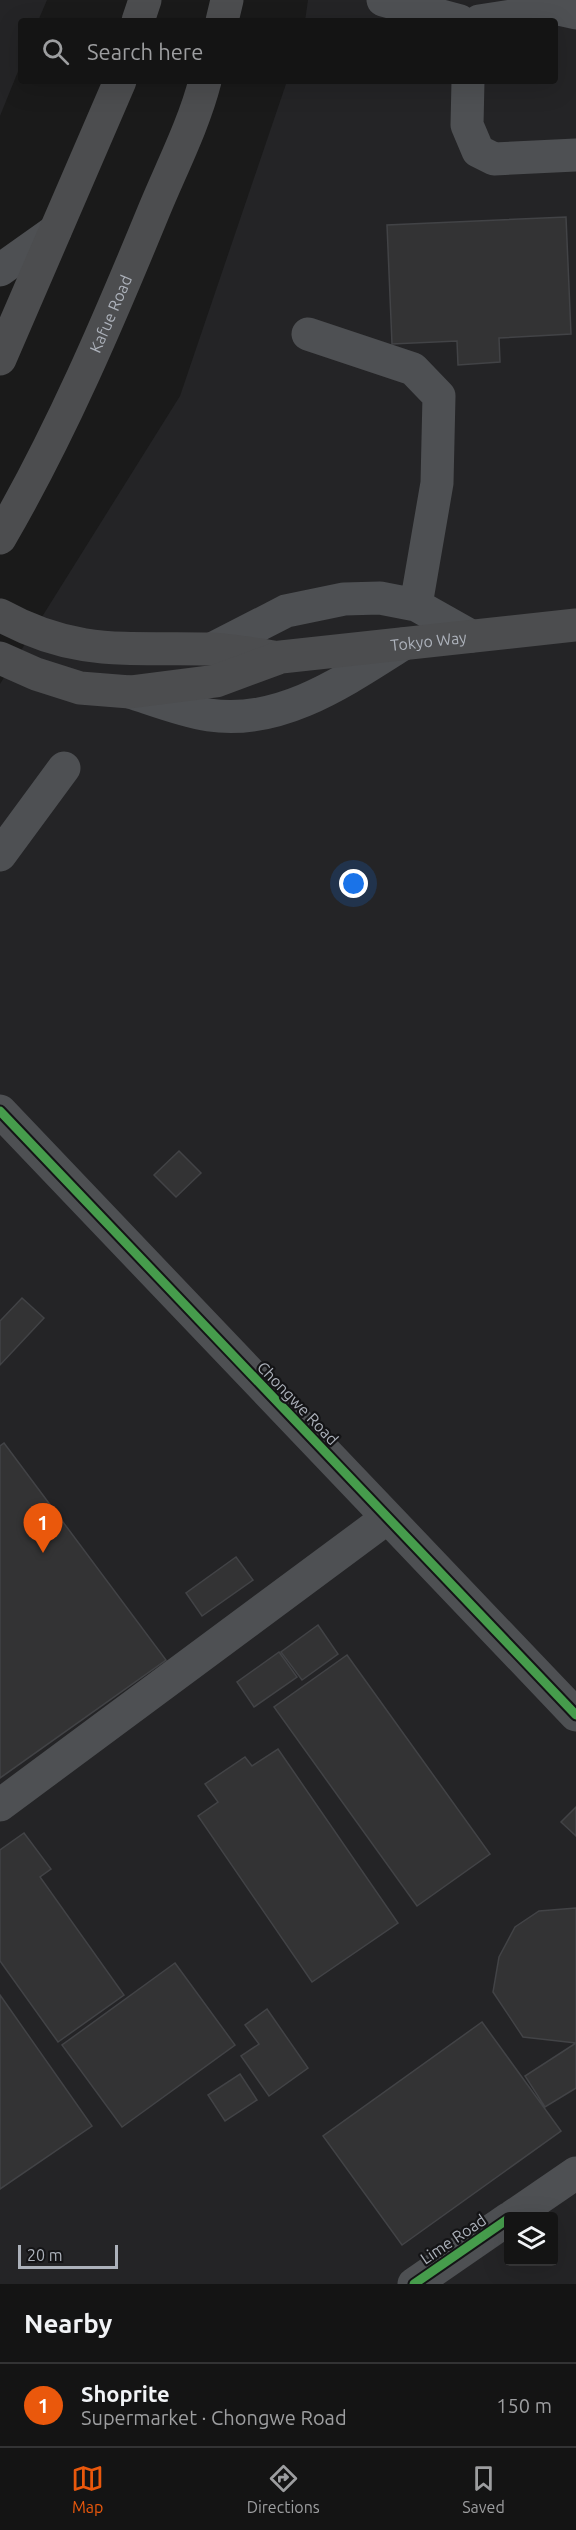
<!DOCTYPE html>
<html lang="en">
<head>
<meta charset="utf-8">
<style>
	body { margin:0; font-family:Ubuntu,sans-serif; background:#1d1d1d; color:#f1f3f6 }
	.controls { position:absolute; right:18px; bottom:18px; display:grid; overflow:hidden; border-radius:6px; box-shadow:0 6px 24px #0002 }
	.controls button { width:54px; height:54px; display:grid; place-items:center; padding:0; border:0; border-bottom:2px solid #333334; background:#141414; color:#f1f3f6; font:30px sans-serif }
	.scale { position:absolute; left:18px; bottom:15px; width:100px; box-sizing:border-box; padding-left:6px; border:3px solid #acb1ba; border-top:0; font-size:16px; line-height:21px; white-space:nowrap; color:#acb1ba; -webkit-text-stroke:4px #141416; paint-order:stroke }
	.you { position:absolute; left:354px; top:884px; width:21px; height:21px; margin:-15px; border:4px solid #fff; border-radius:50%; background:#1a73e8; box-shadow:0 0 0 9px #1a73e833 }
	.badge { display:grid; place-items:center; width:39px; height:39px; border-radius:50%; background:#ea580c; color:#fff; font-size:20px; font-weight:700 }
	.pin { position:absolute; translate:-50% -50px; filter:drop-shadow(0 2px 3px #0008) }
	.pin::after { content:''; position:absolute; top:32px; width:21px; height:18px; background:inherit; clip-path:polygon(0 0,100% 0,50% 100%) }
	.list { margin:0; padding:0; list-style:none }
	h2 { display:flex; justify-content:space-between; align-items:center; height:78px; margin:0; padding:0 24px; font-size:26px }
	h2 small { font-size:20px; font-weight:400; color:#9d9ea0 }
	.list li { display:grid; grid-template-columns:39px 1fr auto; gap:18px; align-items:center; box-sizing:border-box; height:84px; padding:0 24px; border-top:2px solid #333334 }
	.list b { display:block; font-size:22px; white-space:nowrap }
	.list p { margin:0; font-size:20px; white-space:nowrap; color:#9d9ea0 }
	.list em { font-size:20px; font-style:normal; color:#9d9ea0 }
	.icon { flex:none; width:33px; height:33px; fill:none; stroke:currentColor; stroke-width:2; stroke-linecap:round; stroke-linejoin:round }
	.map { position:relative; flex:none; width:576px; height:2284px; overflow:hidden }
	.search { position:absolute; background:#141414; box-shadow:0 6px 24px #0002; left:18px; right:18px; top:18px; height:66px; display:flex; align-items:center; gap:15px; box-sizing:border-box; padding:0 21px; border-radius:6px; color:#9d9ea0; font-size:22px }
	.sheet { height:162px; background:#141414 }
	nav { display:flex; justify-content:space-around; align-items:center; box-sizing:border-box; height:84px; border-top:2px solid #333334; background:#141414; font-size:16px; color:#9d9ea0 }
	nav a { display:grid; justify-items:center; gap:3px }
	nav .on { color:#ea580c }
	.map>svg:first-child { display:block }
	.built { fill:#242426; fill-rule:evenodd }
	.building { fill:#333334; stroke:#424346; stroke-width:1.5 }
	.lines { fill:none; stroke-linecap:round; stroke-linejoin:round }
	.minor { stroke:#4e5053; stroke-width:33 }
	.major { stroke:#4c4d4f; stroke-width:33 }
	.cycleway-casing { stroke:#141416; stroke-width:13 }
	.cycleway { stroke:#469c4c; stroke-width:9 }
	.labels { text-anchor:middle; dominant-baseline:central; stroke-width:4.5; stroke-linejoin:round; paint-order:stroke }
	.street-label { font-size:16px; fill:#acb1ba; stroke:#141416 }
</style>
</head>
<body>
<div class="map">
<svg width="576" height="2284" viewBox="0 0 576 2284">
	<rect width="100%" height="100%" fill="#1a1a1a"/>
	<!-- built -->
	<path class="built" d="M0,0H47L38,21H21V64L0,116Z
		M308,0H576V2284H0V684L180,396L287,81H555V21H305ZM508,2216H554V2262H508Z"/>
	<!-- building -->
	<path class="building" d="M566,217L571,334L499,338L500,362L458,365L457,341L392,344L387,225Z
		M179,1151L201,1173L176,1197L154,1175Z
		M22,1298L44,1318L0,1365V1321Z
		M4,1443L166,1660L0,1778V1446Z
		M236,1557L253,1580L202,1616L186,1593Z
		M318,1625L338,1654L302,1680L281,1652Z
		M279,1652L297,1677L254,1707L237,1682Z
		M347,1655L490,1854L417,1906L274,1707Z
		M278,1749L398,1923L312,1982L198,1816L218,1802L205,1784L245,1757L252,1766Z
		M576,1807V1836L561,1822Z
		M24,1833L51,1869L40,1877L124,1995L58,2042L0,1961V1850Z
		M576,1908V2043L523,2037L493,1992L499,1957L515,1927L539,1911Z
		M175,1963L235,2045L122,2127L62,2045Z
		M0,1995L92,2126L0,2189Z
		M267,2009L308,2068L269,2096L241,2056L259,2044L245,2025Z
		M482,2022L561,2131L402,2245L323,2136Z
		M576,2043V2088L545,2107L525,2076Z
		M240,2074L257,2100L225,2121L208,2095Z"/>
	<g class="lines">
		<!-- minor -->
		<path class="minor" d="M383,0L460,21
			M479,21L558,9L576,13
			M468,81L467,125L478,151L494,159L576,155
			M0,270L55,231
			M308,334L413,369L439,396L437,483L416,605
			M212,649L286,611L344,599L380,598L416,605L471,636
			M130,692C155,700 183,711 209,715C281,726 346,680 403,644
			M0,855L64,768
			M0,1111L576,1715
			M0,1805L387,1518
			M513,2216L576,2173
			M414,2284L508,2219"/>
		<!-- major -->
		<g class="major">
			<path d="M138,21L145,0"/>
			<path d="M222,21L227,0"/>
			<path d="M0,359L120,81"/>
			<path id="s1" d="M0,538C61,433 109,320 155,208C172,167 194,124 205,81"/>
			<path d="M0,615C76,657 128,647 210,649C231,650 252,654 274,657"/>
			<path id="s2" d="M0,658L36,674L80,688L130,692L216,681L281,657L576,625"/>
		</g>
		<!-- cycleway casing -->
		<g class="cycleway-casing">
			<path id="cycleway" d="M0,1111L576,1715
				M414,2284L508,2219"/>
		</g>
		<!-- cycleway -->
		<use href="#cycleway" class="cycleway"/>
	</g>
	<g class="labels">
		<!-- street labels -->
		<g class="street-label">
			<text stroke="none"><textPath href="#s1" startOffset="250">Kafue Road</textPath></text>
			<text stroke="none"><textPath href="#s2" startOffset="440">Tokyo Way</textPath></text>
			<text transform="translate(298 1403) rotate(46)">Chongwe Road</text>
			<text transform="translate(453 2239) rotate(-34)">Lime Road</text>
		</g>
	</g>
</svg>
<div class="controls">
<button><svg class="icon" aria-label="layers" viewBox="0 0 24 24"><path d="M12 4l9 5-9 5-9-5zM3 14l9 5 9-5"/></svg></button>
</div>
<div class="scale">20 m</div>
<div class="you"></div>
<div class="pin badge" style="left:43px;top:1553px">1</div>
<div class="search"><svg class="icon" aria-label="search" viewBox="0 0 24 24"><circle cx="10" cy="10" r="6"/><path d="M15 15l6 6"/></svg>Search here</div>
</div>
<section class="sheet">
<h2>Nearby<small></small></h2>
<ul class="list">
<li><span class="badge">1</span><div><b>Shoprite</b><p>Supermarket · Chongwe Road</p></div><em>150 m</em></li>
</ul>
</section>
<nav>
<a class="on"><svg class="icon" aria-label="map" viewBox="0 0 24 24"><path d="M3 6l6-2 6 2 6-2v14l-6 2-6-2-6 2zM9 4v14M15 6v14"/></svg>Map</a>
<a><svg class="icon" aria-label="directions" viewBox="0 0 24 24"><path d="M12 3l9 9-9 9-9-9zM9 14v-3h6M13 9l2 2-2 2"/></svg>Directions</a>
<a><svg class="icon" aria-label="saved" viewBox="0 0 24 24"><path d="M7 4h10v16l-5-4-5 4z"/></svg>Saved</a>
</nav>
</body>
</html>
